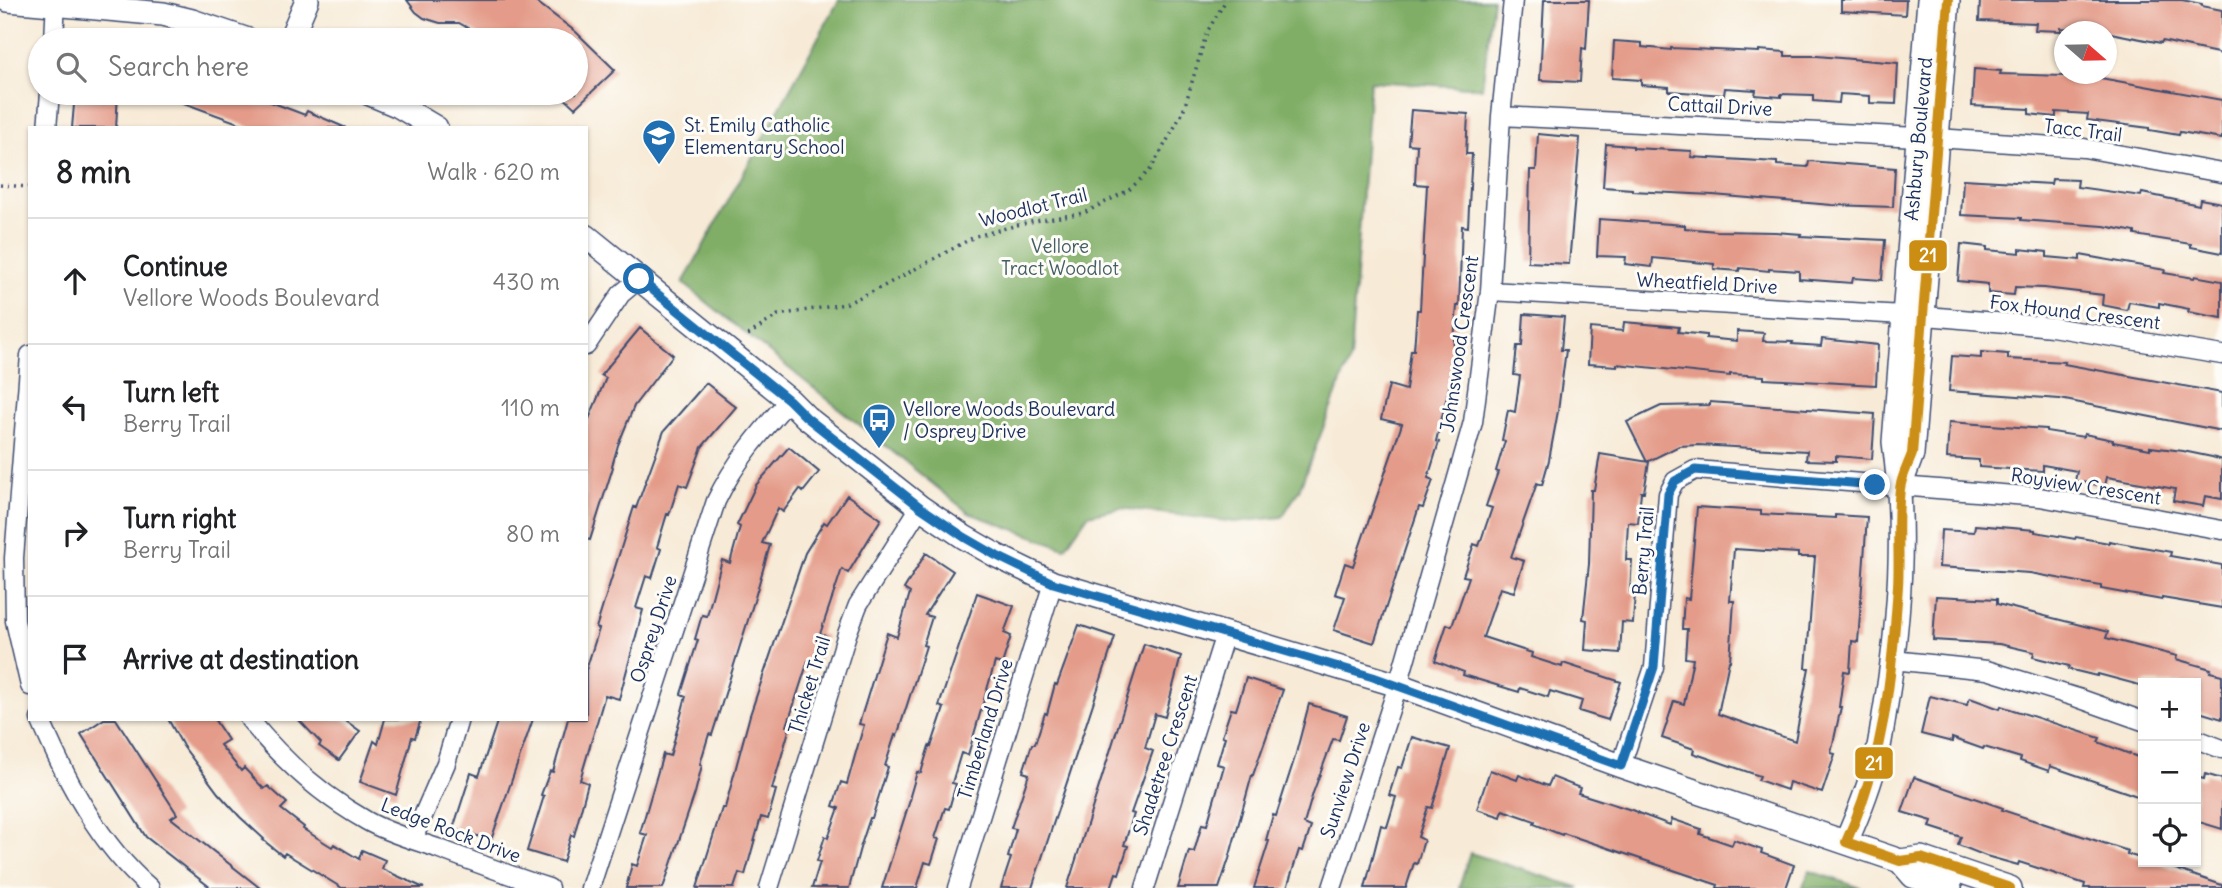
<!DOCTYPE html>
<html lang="en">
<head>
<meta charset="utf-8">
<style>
	body { margin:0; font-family:Delius,sans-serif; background:#f2f2f2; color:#202124 }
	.controls { position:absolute; right:21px; bottom:21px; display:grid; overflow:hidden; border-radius:0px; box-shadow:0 2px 5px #0004 }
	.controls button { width:63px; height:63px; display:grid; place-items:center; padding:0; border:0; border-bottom:2px solid #e0e0e0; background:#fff; color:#202124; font:35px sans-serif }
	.compass { position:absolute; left:2054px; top:21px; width:63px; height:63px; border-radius:50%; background:#fff; box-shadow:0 2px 5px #0004; rotate:110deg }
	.stop { position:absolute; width:21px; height:21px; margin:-16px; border:5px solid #1f6fb2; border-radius:50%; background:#fff }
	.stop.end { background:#1f6fb2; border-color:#fff; box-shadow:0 2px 7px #0008 }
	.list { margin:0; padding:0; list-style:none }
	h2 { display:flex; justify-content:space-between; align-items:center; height:91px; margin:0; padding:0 28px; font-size:30px }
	h2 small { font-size:23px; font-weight:400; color:#757577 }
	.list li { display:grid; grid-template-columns:46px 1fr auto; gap:21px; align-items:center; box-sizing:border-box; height:126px; padding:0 28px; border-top:2px solid #e0e0e0 }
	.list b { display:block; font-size:26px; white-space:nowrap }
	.list p { margin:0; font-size:23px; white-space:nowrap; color:#757577 }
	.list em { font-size:23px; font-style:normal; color:#757577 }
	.icon { flex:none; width:38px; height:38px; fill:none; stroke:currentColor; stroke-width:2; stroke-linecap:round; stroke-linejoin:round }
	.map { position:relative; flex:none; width:2222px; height:888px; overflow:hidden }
	.search { position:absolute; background:#fff; box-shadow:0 2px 5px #0004; left:28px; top:28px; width:560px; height:77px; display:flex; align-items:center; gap:18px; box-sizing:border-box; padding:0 24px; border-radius:38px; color:#757577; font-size:26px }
	.panel { position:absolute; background:#fff; box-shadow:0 2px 5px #0004; left:28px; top:126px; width:560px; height:595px; border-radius:0px }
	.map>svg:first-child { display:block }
	.forest { fill:#80ae66; stroke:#4e6e62; stroke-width:2 }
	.building { fill:#e49b89; fill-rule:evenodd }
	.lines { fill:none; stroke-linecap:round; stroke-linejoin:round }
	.minor-casing { stroke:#3c4b70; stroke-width:21 }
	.tertiary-casing { stroke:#3c4b70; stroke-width:26 }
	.path { stroke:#3c4b70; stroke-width:3.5; stroke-dasharray:2 5; stroke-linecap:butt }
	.minor { stroke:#fff; stroke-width:18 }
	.tertiary { stroke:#fff; stroke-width:23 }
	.bus-1-casing { stroke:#fdfcf7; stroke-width:16 }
	.bus-1 { stroke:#cb8e13; stroke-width:10 }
	.route { stroke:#1f6fb2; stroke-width:9 }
	.labels { text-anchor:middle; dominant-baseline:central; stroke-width:6; stroke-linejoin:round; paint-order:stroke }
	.street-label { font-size:19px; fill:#1b2f5e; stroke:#fdfcf7 }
	.poi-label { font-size:19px; fill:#1b2f5e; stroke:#fdfcf7; text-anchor:start }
	.park-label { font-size:19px; fill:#435e65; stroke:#fdfcf7 }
	.line-badge { stroke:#fdfcf7; stroke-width:2.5 }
	.badge-label { font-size:19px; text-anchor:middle; font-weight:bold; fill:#fff }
</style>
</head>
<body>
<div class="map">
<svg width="2222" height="888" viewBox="0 0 2222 888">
	<rect width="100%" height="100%" fill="#fdfcf7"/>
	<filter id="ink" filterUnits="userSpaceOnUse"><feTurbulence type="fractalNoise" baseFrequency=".0143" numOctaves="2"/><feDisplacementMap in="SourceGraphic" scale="14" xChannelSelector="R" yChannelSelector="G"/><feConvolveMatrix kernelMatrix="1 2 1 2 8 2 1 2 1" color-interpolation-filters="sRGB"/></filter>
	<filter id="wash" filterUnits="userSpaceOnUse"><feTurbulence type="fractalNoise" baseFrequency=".00686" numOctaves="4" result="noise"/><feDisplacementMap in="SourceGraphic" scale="28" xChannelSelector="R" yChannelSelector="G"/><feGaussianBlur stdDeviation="1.57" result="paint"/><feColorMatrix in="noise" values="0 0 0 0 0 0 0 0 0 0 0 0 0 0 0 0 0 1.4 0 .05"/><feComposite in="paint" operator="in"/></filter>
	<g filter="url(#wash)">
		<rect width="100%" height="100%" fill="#f7ead6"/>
		<!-- forest -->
		<path class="forest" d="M839,0H1493L1482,88L1370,81L1350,359L1299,490L1282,517L1235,522L1120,508L1088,515L1065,548L969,513L683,283Z
			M1470,853L1580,888H1459Z
			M1810,871L1861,888H1802Z"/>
		<g id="blocks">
			<!-- building -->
			<path class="building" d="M407,0H534L576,32L615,70L575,108L559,93H576V40H489L459,23H440L424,18L416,12Z
				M1544,0H1589L1586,49L1582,48L1580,82L1540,80Z
				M1841,0H1906L1905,15L1841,11Z
				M1980,0H2182L2202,4V6L2222,10V54L2162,41L2161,43L2106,32L2061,28V31L2035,30L2036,23L1979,21Z
				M1614,41L1642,43V47L1671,50V48L1759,52V50L1785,52V56H1817L1898,63L1896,104L1870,103V96L1840,94L1839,103L1813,101V95L1781,94V97L1755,95L1756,90L1725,88L1724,95L1669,91V87L1641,85V80L1612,78Z
				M1974,69L2001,71L2000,74L2095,77L2222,100V139L2180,132L2179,135L2149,130V128L2087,120L2088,114L2056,112V117L2029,114V109L1972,106Z
				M75,93H118L116,128H72Z
				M162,93H247L305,115L307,111L346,128H252L162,95Z
				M1411,110L1468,114L1466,154H1472L1470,187L1468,227L1462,226L1459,306H1457L1450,384L1436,441L1439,442L1428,478L1433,480L1423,508L1419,507L1374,643L1334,630L1345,597L1335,594L1345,563L1353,566L1402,424L1381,419L1389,385L1406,390L1411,350H1414L1417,310H1420L1427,185L1415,184L1417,145L1408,144Z
				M1538,134L1580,138L1569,264L1528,262L1530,170H1536Z
				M1606,144L1633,146V148L1692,151L1691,157L1777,162V165L1808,167L1809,161L1895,168L1893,207L1832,205L1713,195L1632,191V189L1603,187Z
				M1963,179L2051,184L2052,179L2078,180L2077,187L2141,196L2142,193L2199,205L2200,199L2222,203V253L2191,247V244L2135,235V232L2104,226L2021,220V218L1961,215Z
				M1599,219L1685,225V228L1716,231L1775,232L1801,234L1800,236L1885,240L1882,280L1853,278L1852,283L1799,279V271L1769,269V271L1740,268L1739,271L1714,269V264L1653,258L1652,267L1625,264L1626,257L1597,256Z
				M1961,244L1987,247V250L2020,253V249L2047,252V257L2080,260V255L2165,270L2164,273L2194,278L2195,276L2222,281V318L2188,312L2189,309L2159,303V307L2129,302L2127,310L2102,305L2103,295L2044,288L2015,287L2014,295L1988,293V284L1958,281Z
				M1524,314L1564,317L1561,350H1566L1558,411L1549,460L1542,485L1537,483L1511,557L1524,561L1514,592L1500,588L1483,637L1532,653L1531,657L1562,667L1563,663L1621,682L1608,720L1579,711L1582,701L1550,691L1548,697L1520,688L1519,692L1463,675L1464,672L1435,661L1447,624L1452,626L1469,577L1463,576L1474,544L1479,546L1492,508L1486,506L1498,472L1496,471L1505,441L1502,440L1508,410L1515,412L1520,376L1514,375L1517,346H1522Z
				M1624,322L1679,327L1678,332L1706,335V338L1737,341V331L1764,333L1763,341L1793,342L1792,344L1821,346L1822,339L1878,345L1876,385L1764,379V376L1730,374V376L1617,364V366L1588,364L1590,328L1623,331Z
				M640,328L673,355L634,406L618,445L612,466L613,467L590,540L586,539V426L606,378L601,375Z
				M1981,352L2008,354V359L2065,362L2064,364L2222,393V431L2060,399L1949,391L1952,356L1981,358Z
				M706,383L736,407L702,447L687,487L679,484L669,515L667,514L657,547L661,549L652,578L646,576L636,608L643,610L619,699L605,695L580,780L588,783L574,836L571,835L563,862L527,851L544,796L541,795L550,771L553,772L568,719H586V670L599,629L596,628L605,599L634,507L636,508L664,431Z
				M1710,402L1875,414L1872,459L1836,456V461L1806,460L1807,451L1698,445L1679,446L1647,462L1627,422L1661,406L1710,405Z
				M1949,422L2046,429V431L2083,437L2084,434L2113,440V442L2150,449V447L2183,451L2212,457L2222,460V499L2205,496L2203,506L2173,501L2175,489L2107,477L2105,486L2075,481L2077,471L2043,465V471L1979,467V460L1947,458Z
				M789,447L819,472L803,492L800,489L783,512L778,508L762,543L770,545L754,601L712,735L709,734L700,764L702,765L695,793L663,888H626L632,864L637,866L647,835L640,833L663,754L670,756L686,696L681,694L698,640L695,639L702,615L707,616L722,560L730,563L740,527L737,525L756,485Z
				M1600,454L1649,462L1644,492H1641L1638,523L1628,522L1626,560H1632L1630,592L1635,593L1633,623L1622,622L1620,653L1585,650L1587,620L1583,619L1589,564L1591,490H1594Z
				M847,495L881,519L848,573L842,569L820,634L826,636L817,664L808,661L787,726L790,727L772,789L776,790L768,819L761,817L745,875L739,873L734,888H697L722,808H725L750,715L805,553L824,522L827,524Z
				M1697,507L1761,511V514L1800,516L1835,518V515L1867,517L1858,642L1852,641L1850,672L1844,671L1839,707H1841L1831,753L1835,754L1822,793L1789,782L1787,790L1758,780L1760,776L1693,753L1694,749L1662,738L1674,701L1684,704L1693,659L1685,658L1687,629H1682L1684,598L1689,599ZM1734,549L1798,553V557H1815L1806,668H1809L1795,741L1718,714L1729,661H1730L1734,601H1730Z
				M1975,525L2035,530V532L2075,539L2076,537L2109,543V541L2171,552L2170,556L2222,565V608L2162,598V600L2101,589V586L2030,573L1939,567L1941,530L1974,532Z
				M926,553L953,571L925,615L932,617L923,645L926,646L897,736L895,735L885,766L888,767L872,818H870L860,848L849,888H812L820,862L817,861L825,836L828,838L839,808L833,806L841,782L847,784L856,752L864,725L859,724L887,633L897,637L910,593L904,589Z
				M977,593L1014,606L1004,633L1011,636L1002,664L995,662L968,755L961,753L952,783L956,784L949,809L945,808L935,838L939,839L931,864L925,862L917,888H882L911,797L910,796L917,772L921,773L929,746L931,747L944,708L939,706Z
				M1936,596L1997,599V604L2108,632L2106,638L2177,656L2176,659L2211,669L2210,672L2222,675V719L2196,711V683H2143V686L2098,674L2097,676L2068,669L2069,666L2033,657L2034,652L1999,644L1933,640Z
				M1079,625L1115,637L1032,888H1001L1011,858L1008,857L1016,829L1011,828L1029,774L1023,772L1032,744H1035L1045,713L1047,714L1055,684L1057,685Z
				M1144,644L1181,656L1165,717L1155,714L1145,748L1153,751L1131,813L1134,814L1124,845L1128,846L1119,874L1116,873L1111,888H1067Z
				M1246,678L1283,690L1253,775H1252L1229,859L1219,888H1178L1189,851L1194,852L1202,824L1207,825L1224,766L1217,764L1225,737L1222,736L1231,709L1236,710Z
				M1930,696L1967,705L1970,698L2000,709L2001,706L2100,738L2098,742L2143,759V798L2050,766L2049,771L2020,761L2021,758L1984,747L1983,749L1952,738V742L1921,734Z
				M1309,704L1347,716L1339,740L1333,739L1313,793L1304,824L1311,827L1303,851L1299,850L1287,888H1254L1269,841L1266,840L1273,815L1276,816L1295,757Z
				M104,719H116L177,814L171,818L260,888H211L146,837L81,734Z
				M168,719H214L228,740L220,745L241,771L244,768L264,789L268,786L287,803L281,809L304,827L303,829L332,847L334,844L359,859L362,850L385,860L382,869L424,888H342L285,853L283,856L263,840L264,839L240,817L218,793L183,746Z
				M298,719H343L360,731L339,760L319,746L321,743Z
				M385,719H421L415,738L412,737L396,795L360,782L374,741L378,744Z
				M498,719H533L491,840L453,829L471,773L479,776Z
				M1412,737L1450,748L1432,808L1428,807L1418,837L1424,840L1417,864L1414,863L1406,888H1365L1381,825L1387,827L1396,797L1389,795L1398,767L1402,768Z
				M1490,770L1517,780L1519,775L1548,786L1552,777L1580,788L1578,793L1638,812V813L1670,825L1672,819L1701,829L1700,834L1732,845L1734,840L1762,850L1761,853L1794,865L1786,888H1717L1718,885L1563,833L1562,835L1534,824L1535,821L1503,810L1501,817L1477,809Z
				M2205,774L2222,779V829L2196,821V777L2204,779Z
				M1914,777L2003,808L2002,810L2128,851L2127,854L2143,859V862L2161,864L2222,885V888H2084L2085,884L2050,872L2019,862L2018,865L1986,856L1958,845L1961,837L1930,827L1932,821L1902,812Z"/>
		</g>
	</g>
	<g filter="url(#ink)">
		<use href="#blocks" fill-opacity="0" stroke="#3c4b70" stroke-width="2"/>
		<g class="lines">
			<!-- minor casing -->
			<g class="minor-casing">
				<path id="minor" d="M54,40L56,0
					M1501,116L1937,138L2084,148L2222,173
					M47,128L50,93
					M1490,291L1938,317L2052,327L2222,355
					M586,346L621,294L639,279
					M30,355L14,558L15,621L30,686
					M1893,660L1987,670L2078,698L2143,721
					M40,719C66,780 99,844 150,888
					M249,719C282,760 321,795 367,821C388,833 414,840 437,848C474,862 511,876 549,888
					M2196,739L2222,749
					M1621,766L1654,667L1668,494L1675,481L1695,470L2040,497L2222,530
					M413,839L446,763L459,719
					M590,888L716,501C734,463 761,432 789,400
					M769,888L847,634L858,605L920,507
					M958,888L1053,583
					M1145,888L1225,634
					M1332,888L1398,685L1473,422L1490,291L1501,116L1513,0"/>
			</g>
			<!-- tertiary casing -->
			<g class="tertiary-casing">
				<path id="tertiary" d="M8,0L163,14L192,21L248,40
					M290,40L307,0
					M368,93L399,106L436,128
					M586,236L789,400L806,417L920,507L964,537L997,556L1053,583L1398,685L1621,766L1900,861L1921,858L2010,888
					M1901,484L1912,454L1948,0
					M1846,842C1858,815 1870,785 1877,756C1881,739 1883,721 1886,704C1900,618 1906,528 1894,442L1929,0
					M1900,861L1913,876L1950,888"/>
			</g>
			<!-- path -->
			<path class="path" d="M0,185L30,187
				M748,335L778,315L845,304L882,287L976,236L1029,222L1084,213L1129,190L1151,169L1183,112L1207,32L1226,0"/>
			<!-- minor -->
			<use href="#minor" class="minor"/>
			<!-- tertiary -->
			<use href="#tertiary" class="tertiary"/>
			<!-- bus-1 casing -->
			<g class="bus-1-casing">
				<path id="bus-1" d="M1948,0L1912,454C1908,465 1901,478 1900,489C1896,521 1900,554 1898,586C1892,676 1884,759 1846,842L1900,861L1921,858L2010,888"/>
			</g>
			<!-- bus-1 -->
			<use href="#bus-1" class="bus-1"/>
		</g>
	</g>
	<g class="lines" filter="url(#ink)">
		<!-- route -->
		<path class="route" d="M639,279L789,400L806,417L920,507L964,537L997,556L1053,583L1373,677L1621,766L1654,667L1668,494L1675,481L1695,470L1875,485"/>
	</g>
	<!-- icons -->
	<defs>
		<g id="school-pin" transform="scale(1.75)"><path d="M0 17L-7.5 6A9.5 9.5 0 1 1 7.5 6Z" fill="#1f6fb2" stroke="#fdfcf7"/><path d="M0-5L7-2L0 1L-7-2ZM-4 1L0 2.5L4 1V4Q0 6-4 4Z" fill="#fff"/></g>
		<g id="bus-pin" transform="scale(1.75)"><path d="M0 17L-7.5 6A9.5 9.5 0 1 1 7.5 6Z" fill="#1f6fb2" stroke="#fdfcf7"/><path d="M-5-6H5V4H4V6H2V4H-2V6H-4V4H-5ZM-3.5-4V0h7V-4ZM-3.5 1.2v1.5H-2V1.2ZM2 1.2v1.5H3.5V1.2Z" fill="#fff"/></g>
	</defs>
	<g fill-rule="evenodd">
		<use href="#school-pin" x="659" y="136"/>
		<use href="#bus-pin" x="879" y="420"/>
	</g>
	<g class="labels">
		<!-- street labels -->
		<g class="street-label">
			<text transform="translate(1720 106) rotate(3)">Cattail Drive</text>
			<text transform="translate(2083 130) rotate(7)">Tacc Trail</text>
			<text transform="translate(1918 139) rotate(-85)">Ashbury Boulevard</text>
			<text transform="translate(1033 207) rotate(-14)">Woodlot Trail</text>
			<text transform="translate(1707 283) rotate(3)">Wheatfield Drive</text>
			<text transform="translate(2075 312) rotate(7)">Fox Hound Crescent</text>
			<text transform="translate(1459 344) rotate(-82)">Johnswood Crescent</text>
			<text transform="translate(2086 486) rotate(9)">Royview Crescent</text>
			<text transform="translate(1643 551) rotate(-85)">Berry Trail</text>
			<text transform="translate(653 629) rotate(-72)">Osprey Drive</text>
			<text transform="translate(809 685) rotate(-73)">Thicket Trail</text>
			<text transform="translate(985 729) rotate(-73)">Timberland Drive</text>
			<text transform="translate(1165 755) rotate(-72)">Shadetree Crescent</text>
			<text transform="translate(1345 780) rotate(-72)">Sunview Drive</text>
			<text transform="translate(451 830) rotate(21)">Ledge Rock Drive</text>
		</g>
		<!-- poi labels -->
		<g class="poi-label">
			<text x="684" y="125">St. Emily Catholic<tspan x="684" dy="22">Elementary School</tspan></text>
			<text x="903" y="409">Vellore Woods Boulevard<tspan x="903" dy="22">/ Osprey Drive</tspan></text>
		</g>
		<!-- park labels -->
		<g class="park-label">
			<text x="1060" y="246">Vellore<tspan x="1060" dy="22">Tract Woodlot</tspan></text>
		</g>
	</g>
	<g class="line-badge">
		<rect x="1908" y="239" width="40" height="33" rx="7" fill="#cb8e13"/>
		<rect x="1854" y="746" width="40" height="34" rx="7" fill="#cb8e13"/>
	</g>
	<g class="badge-label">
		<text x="1928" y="262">21</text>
		<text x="1874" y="770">21</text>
	</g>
</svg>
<div class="controls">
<button>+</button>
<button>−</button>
<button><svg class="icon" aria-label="locate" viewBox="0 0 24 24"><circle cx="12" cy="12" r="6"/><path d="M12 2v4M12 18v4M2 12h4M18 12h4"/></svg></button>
</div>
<svg class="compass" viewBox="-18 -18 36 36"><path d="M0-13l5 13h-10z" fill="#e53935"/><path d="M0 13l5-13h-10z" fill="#757577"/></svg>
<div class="stop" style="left:639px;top:279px"></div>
<div class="stop end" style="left:1875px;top:485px"></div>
<div class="search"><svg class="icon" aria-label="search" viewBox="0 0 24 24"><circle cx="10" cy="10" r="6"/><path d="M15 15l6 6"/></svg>Search here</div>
<section class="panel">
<h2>8 min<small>Walk · 620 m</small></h2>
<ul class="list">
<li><svg class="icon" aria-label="ahead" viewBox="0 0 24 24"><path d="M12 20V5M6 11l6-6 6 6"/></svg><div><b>Continue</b><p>Vellore Woods Boulevard</p></div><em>430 m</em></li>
<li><svg class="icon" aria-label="left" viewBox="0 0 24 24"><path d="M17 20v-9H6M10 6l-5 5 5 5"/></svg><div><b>Turn left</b><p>Berry Trail</p></div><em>110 m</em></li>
<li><svg class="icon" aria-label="right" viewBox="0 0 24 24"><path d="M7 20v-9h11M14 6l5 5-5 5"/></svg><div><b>Turn right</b><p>Berry Trail</p></div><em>80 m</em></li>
<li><svg class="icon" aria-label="arrive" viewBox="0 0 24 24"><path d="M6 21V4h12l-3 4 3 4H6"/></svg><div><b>Arrive at destination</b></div></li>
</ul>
</section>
</div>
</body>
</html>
